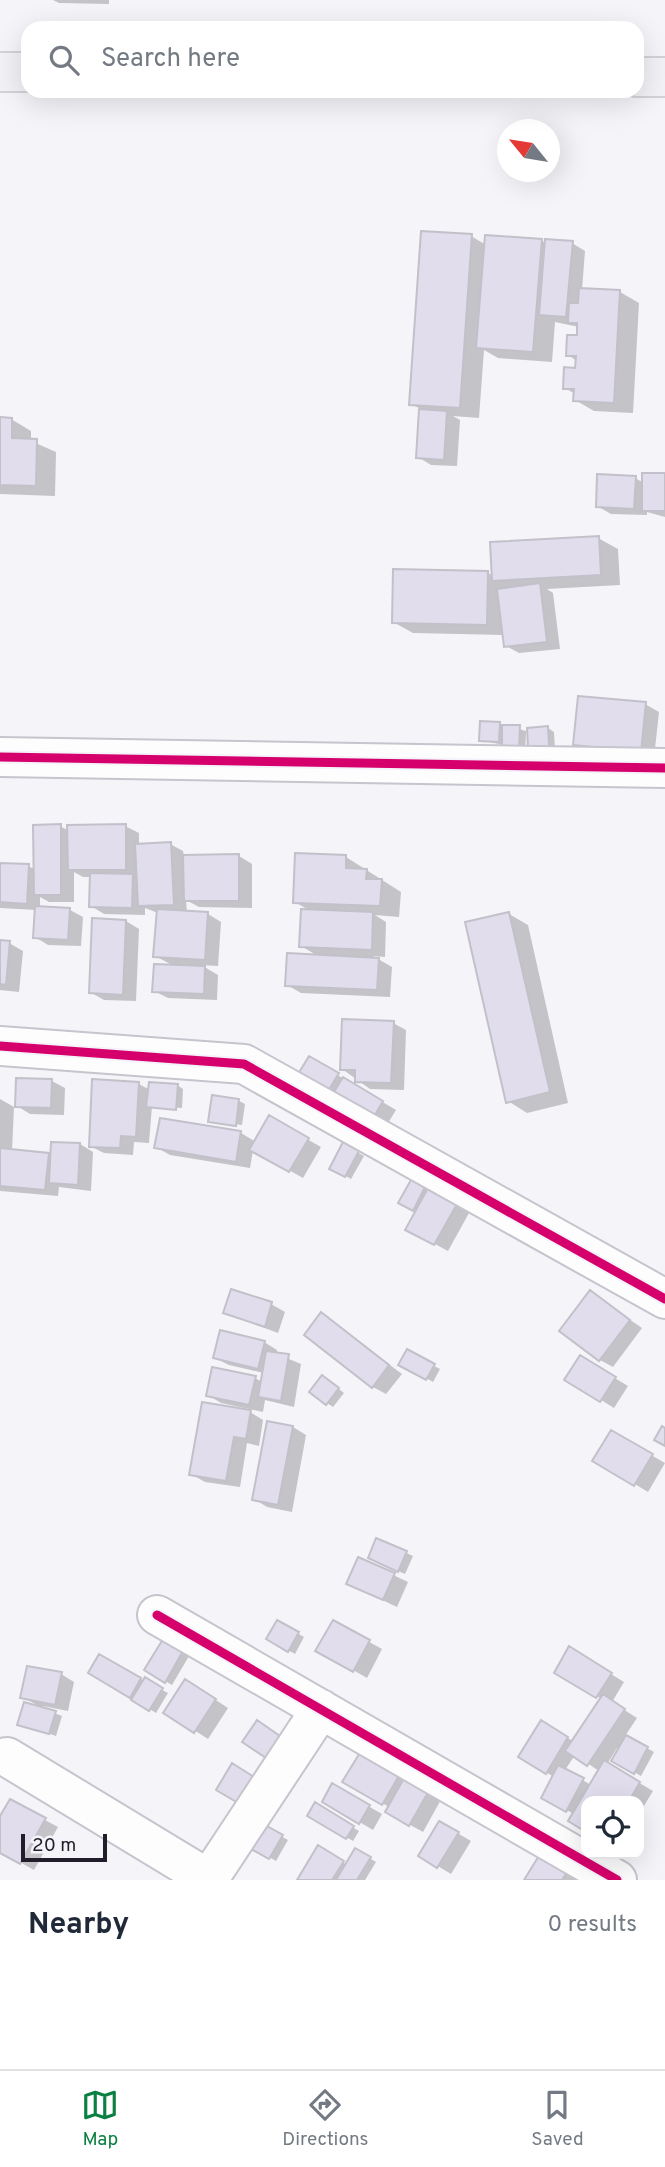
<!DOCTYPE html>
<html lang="en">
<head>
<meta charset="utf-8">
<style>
	body { margin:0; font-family:Overpass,sans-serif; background:#f2f2f3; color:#1f2937 }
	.controls { position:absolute; right:21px; bottom:21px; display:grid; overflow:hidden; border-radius:14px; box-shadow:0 7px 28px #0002 }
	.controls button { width:63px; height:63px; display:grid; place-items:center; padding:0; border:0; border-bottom:2px solid #e0e1e3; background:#fff; color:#1f2937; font:35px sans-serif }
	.compass { position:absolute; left:497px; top:119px; width:63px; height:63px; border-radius:50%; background:#fff; box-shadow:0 7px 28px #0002; rotate:300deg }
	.scale { position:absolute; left:21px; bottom:18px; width:86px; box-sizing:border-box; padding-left:7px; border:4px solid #211d2a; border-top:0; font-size:19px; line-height:24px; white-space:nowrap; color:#211d2a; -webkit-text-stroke:5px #f4f3fa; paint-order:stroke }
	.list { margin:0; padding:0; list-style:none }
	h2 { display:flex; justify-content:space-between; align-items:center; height:91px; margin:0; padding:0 28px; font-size:30px }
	h2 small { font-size:23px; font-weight:400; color:#747a83 }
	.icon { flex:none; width:38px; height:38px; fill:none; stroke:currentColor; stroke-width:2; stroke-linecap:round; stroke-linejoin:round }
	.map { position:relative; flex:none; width:665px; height:1880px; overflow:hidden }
	.search { position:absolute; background:#fff; box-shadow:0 7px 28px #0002; left:21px; right:21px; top:21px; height:77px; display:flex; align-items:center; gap:18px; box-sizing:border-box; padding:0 24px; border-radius:21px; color:#747a83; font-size:26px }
	.sheet { height:189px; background:#fff }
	nav { display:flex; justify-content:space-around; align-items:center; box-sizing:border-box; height:98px; border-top:2px solid #e0e1e3; background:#fff; font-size:19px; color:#747a83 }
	nav a { display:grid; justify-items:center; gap:4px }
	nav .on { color:#0b8043 }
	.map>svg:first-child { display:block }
	.shadow { fill:#0003; fill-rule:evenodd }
	.building { fill:#e2dded; stroke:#c2c0c9; stroke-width:2 }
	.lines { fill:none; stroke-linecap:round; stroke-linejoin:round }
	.minor-casing { stroke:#c6c4cc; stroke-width:42 }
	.major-casing { stroke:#d3d2d6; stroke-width:42 }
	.minor { stroke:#fefdfe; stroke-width:38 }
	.major { stroke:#f2f1f6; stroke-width:38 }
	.cycleway-casing { stroke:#f4f3fa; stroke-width:13 }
	.cycleway { stroke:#d6006c; stroke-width:9 }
</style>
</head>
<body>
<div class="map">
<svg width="665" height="1880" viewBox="0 0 665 1880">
	<rect width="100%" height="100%" fill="#f5f4f9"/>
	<!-- shadow -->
	<path class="shadow" d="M53,0H109V4L59,3Z
		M471,236L486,245L542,241L547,244L572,243L585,251L582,290L620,292L639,303L633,413L594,411L575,400V394L565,388L577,370V361L568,355L578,337L579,327L555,322L552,362L498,358L484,350L479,418L453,416L460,420L457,466L431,465L418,457L421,409L411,404Z
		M0,419H11L31,431V441L56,452L55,496L0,494Z
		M665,475V517L647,512V515L611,514L597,506L635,478L644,483Z
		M598,538L618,549L620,585L547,589L553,593L560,649L519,653L506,646L504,635L413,633L393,622L488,573L493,576Z
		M645,704L659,712L654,758L589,752L575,745Z
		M500,724L526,731L525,755L503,745L480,740Z
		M548,728L554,732L555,750L536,751Z
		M60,826L69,831L125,826L139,833V846L170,844L183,851L184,856H239L252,864V908L199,907L186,900L187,913L208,914L221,922L218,966L201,965L218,975L217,1000L168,998L154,991L174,966L155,956L158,913L145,908V915L104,914L91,906L92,877H83L74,872V902H49L40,897V908L70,910L83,917L81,946L48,945L35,937L37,910L0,908V864L28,866L36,870Z
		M346,857L401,892L399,917L375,915L386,922L385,957L373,956L392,967L390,997L301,993L287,985L318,956L301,946L312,912L295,902Z
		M509,914L528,925L568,1103L527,1113L508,1101Z
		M126,921L139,929L136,1001L104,1000L90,992Z
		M0,942L9,943L23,951L19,992L0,990Z
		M393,1023L406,1030L404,1090L370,1089L342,1069Z
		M309,1058L396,1110L385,1128L299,1075Z
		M52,1081L65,1088L64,1115L30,1114L17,1106Z
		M139,1084L150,1090L177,1085L183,1089L182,1108L152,1106L149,1143L134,1142L133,1155L104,1153L90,1146Z
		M0,1099L14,1107L12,1151L52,1157L80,1144L93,1152L91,1191L59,1187L58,1196L0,1191Z
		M239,1101L245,1104L242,1125L210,1121Z
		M270,1118L321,1147L303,1178L253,1150L250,1168L170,1155L156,1147L161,1120L241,1133L256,1142Z
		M344,1145L364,1156L351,1179L332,1168Z
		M413,1180L469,1213L448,1251L407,1229L417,1211L401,1202Z
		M590,1292L642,1328L613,1367L600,1360Z
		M271,1304L285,1312L278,1333L225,1313Z
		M322,1314L402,1374L386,1394L373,1387Z
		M264,1342L277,1350V1354L301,1364L294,1407L265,1400L263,1412L221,1403L208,1395L255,1378L262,1382L264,1373L229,1365L215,1358Z
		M408,1352L440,1369L433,1382L401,1364Z
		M580,1357L628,1386L614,1408L567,1379Z
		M329,1381L344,1393L333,1407L327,1403Z
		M250,1412L263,1420L259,1446L247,1443L240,1487L205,1482L191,1474Z
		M293,1427L306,1435L292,1512L267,1507L254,1499Z
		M611,1432L665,1463L648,1492L595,1460Z
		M377,1540L413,1556L405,1574L376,1561Z
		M359,1559L408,1582L397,1607L348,1584Z
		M278,1622L304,1637L295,1654L268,1639Z
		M333,1622L382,1649L367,1678L318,1650Z
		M163,1641L189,1656L172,1685L147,1670Z
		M570,1649L624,1682L612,1702L637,1718L625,1736L654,1752L641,1776L613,1760L619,1750L617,1748L607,1764L653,1791L639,1814V1801H586V1830L570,1820L574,1814L543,1797L554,1777L520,1757L541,1722L573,1741L602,1699L556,1672ZM575,1755L599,1771L591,1785L565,1770Z
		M99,1657L168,1693L156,1713L90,1673Z
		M61,1674L74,1682L68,1711L43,1706V1709L62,1716L56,1736L19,1724L39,1706L22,1697Z
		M199,1689L228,1708L208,1739L166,1712Z
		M361,1754L443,1796L423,1832L387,1812L389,1807L345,1781Z
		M333,1786L382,1814L373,1830L324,1801Z
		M315,1805L359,1831L353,1841L309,1815Z
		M0,1820H45L58,1827L34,1870L0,1851Z
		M440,1823L471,1841L451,1874L421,1856Z
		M266,1828L288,1840L276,1861L253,1848Z
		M319,1848L347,1865L356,1850L376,1862L365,1880H299Z
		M542,1854L580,1880H526Z"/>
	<!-- building -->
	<path class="building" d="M421,231L472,234L460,408L409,405Z
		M485,235L542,239L533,352L476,348Z
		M545,239L573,241L566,317L539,315Z
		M579,288L620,290L614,403L573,401L574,389H563L564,367L575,368L576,356H566L567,335H577V323H568L569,303H578Z
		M419,409L447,411L444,460L416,458Z
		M0,417L12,418V438L37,439L36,486L0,485Z
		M642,473H665V511H642Z
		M597,474L636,476L634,509L596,507Z
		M599,536L601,575L492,581L490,542Z
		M393,569L488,571L487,625L392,623Z
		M540,583L547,642L504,647L497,589Z
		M578,696L646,702L641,752L573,745Z
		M480,721L500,722L499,742L479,741Z
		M502,725H520L519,752H502Z
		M548,726L549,747L528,749L527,728Z
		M61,824V895H34L33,825Z
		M126,824V870H68L67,825Z
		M171,842L174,905L138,906L135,844Z
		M295,853L346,855V868L367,869L366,879H382L380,906L293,903Z
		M239,854V901H184L183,855Z
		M0,863L29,864L27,904L0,902Z
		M90,873L133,874L132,908L89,907Z
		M35,906L70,908L68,940L33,938Z
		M157,909L208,912L205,960L153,957Z
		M301,909L373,912L372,950L299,947Z
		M509,912L550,1092L506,1103L465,922Z
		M92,918L126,920L123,995L89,993Z
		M0,940L10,941L6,985L0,984Z
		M287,953L379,958L377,990L285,986Z
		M154,964L205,966L204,994L152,992Z
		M342,1019L394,1021L391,1083L355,1082V1070H340Z
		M309,1056L339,1073L327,1093L297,1076Z
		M343,1077L383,1101L371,1122L331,1097Z
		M16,1078L52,1079L51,1108L15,1107Z
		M92,1079L139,1082L136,1137L121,1136L120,1148L89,1147Z
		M149,1082L178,1084L176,1110L146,1107Z
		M212,1095L239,1099L236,1126L208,1122Z
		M269,1115L309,1138L289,1172L249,1150Z
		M160,1118L241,1131L236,1162L154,1148Z
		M51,1142L80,1143L78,1185L49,1183Z
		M343,1142L359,1151L345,1177L329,1169Z
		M0,1148L49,1153L45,1190L0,1186Z
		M412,1178L426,1185L413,1211L398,1203Z
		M428,1188L457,1204L434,1245L405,1230Z
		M231,1289L272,1302L265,1327L223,1313Z
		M590,1290L630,1320L599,1361L559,1331Z
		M321,1312L389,1365L372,1388L304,1335Z
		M220,1330L265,1341L258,1369L213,1358Z
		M407,1349L435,1364L426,1380L398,1365Z
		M266,1351L289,1354L281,1401L258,1397Z
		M580,1355L616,1377L600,1402L564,1380Z
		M212,1367L256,1376L249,1405L206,1396Z
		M322,1375L339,1388L326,1405L309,1392Z
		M202,1402L251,1410L246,1439L234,1437L226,1481L189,1475Z
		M267,1421L293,1426L278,1505L252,1500Z
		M662,1426L665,1428V1446L654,1440Z
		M611,1430L653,1454L634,1486L592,1461Z
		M376,1538L407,1551L398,1572L368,1558Z
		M358,1557L395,1573L383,1600L346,1584Z
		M277,1620L299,1632L288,1652L266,1639Z
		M333,1620L370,1640L353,1672L315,1651Z
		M163,1639L183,1651L165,1683L144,1670Z
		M569,1646L612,1673L596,1698L554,1673Z
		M99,1654L141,1678L130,1698L88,1673Z
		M27,1666L62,1672L55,1705L20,1698Z
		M145,1677L163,1688L149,1711L131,1700Z
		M185,1679L216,1699L194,1733L163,1713Z
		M603,1694L625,1709L587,1766L565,1751Z
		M24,1702L56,1711L49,1734L17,1725Z
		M257,1720L290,1743L275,1764L242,1742Z
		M541,1720L568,1737L546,1774L518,1757Z
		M626,1735L648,1747L634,1774L611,1761Z
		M361,1751L400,1774L382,1805L342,1782Z
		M604,1760L640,1782L629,1801H586V1832L568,1821Z
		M232,1763L254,1777L238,1803L216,1790Z
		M558,1765L584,1778L566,1812L541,1798Z
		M407,1773L431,1787L409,1826L385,1812Z
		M332,1783L370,1805L359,1824L322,1802Z
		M10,1799L46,1818L20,1864L0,1853V1816Z
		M315,1802L354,1826L346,1839L307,1816Z
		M439,1821L459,1832L437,1868L418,1856Z
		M265,1825L283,1835L269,1859L251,1849Z
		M318,1845L344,1861L332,1880H297Z
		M355,1848L371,1857L357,1880H336Z
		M542,1851L569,1869L562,1880H524Z"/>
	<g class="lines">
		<!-- minor casing -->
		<g class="minor-casing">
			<path id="minor" d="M0,757L665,768
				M0,1046L244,1064L665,1299
				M157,1615L617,1880
				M7,1757L210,1880
				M208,1880L321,1709"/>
		</g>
		<!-- major casing -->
		<g class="major-casing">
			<path id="major" d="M0,72H28
				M637,77H665"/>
		</g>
		<!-- minor -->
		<use href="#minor" class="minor"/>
		<!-- major -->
		<use href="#major" class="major"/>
		<!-- cycleway casing -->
		<g class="cycleway-casing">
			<path id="cycleway" d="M0,757L665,768
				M0,1046L244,1064L665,1299
				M157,1615L617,1880"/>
		</g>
		<!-- cycleway -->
		<use href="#cycleway" class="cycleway"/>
	</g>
</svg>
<div class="controls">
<button><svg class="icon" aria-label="locate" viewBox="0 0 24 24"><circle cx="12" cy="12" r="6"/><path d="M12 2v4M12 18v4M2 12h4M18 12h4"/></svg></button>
</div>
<svg class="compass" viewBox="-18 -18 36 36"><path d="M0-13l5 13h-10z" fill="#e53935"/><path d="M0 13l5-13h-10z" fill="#747a83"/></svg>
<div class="scale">20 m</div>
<div class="search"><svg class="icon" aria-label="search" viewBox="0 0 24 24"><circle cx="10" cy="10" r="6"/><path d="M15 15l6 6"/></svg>Search here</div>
</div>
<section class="sheet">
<h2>Nearby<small>0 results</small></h2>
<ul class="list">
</ul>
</section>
<nav>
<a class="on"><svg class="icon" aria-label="map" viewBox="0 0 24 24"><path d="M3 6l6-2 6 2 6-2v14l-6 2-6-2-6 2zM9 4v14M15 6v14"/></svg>Map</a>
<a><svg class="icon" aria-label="directions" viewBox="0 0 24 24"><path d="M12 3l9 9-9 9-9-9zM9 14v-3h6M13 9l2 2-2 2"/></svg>Directions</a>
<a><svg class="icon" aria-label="saved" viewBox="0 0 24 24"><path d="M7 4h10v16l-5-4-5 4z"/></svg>Saved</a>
</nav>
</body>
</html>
